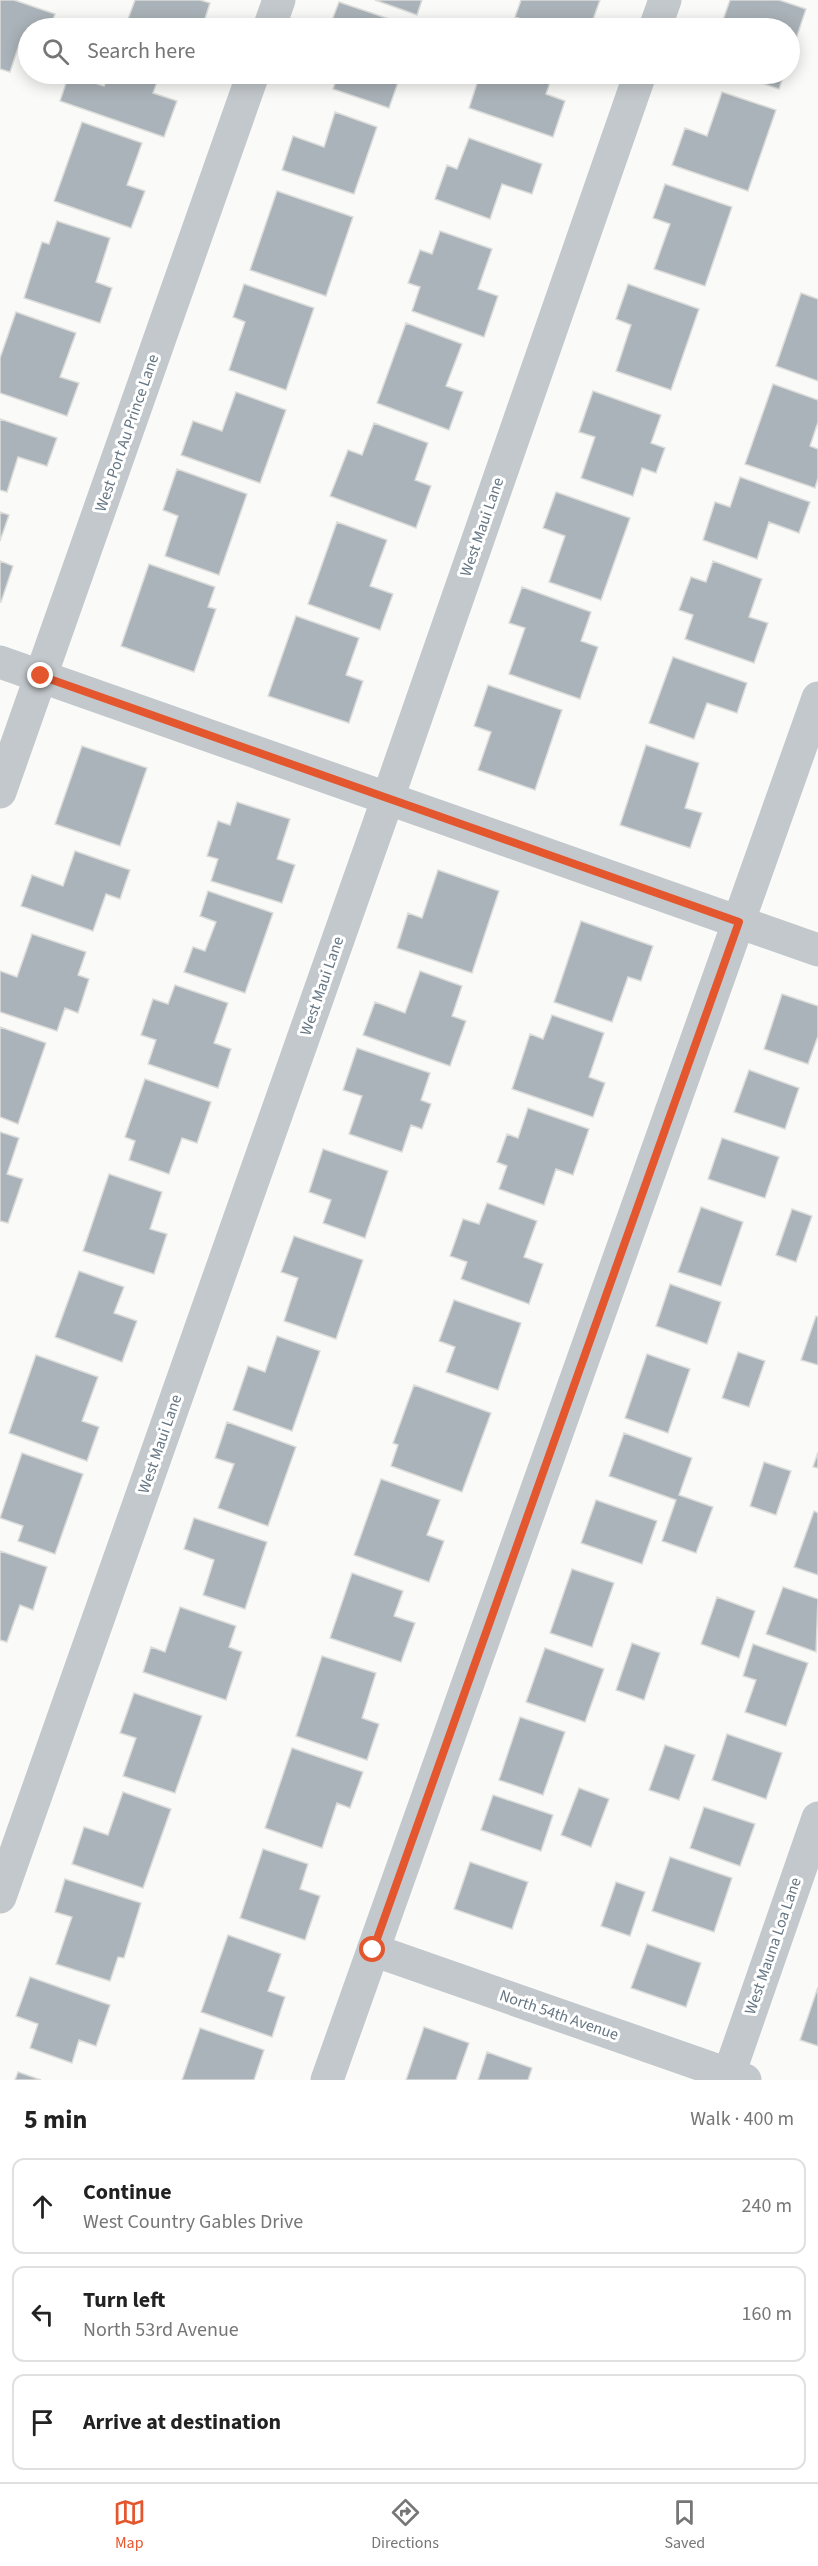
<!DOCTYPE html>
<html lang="en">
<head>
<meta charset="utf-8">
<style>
	body { margin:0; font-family:"Source Sans 3",sans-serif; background:#f6f6f6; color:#222 }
	.stop { position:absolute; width:18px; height:18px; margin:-14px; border:4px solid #e4572e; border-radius:50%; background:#fff }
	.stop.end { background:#e4572e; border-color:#fff; box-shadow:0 2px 6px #0008 }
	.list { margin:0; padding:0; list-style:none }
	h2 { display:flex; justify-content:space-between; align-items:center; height:78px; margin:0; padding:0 24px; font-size:26px }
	h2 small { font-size:20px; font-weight:400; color:#767676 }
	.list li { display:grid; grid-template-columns:39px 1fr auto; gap:18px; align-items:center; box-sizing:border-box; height:96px; margin:0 12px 12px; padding:0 12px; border:2px solid #e0e0e0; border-radius:12px }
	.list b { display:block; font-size:22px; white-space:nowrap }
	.list p { margin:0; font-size:20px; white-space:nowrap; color:#767676 }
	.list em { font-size:20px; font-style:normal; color:#767676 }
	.icon { flex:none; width:33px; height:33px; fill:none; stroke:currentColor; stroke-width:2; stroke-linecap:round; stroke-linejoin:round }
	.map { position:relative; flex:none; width:818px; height:2080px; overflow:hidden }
	.search { position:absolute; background:#fff; box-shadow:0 3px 15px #0003; left:18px; right:18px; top:18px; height:66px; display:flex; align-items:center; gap:15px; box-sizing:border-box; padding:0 21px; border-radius:33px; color:#767676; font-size:22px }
	.sheet { height:402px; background:#fff }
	nav { display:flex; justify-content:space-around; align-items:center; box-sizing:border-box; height:84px; border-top:2px solid #e0e0e0; background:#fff; font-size:16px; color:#767676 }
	nav a { display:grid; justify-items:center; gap:3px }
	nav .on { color:#e4572e }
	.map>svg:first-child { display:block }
	.building { fill:#aab3b9; stroke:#dcdcda; stroke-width:1.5 }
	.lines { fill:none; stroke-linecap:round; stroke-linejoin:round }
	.street { stroke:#c3c8cc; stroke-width:33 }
	.route { stroke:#e4572e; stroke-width:8 }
	.labels { text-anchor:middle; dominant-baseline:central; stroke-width:6; stroke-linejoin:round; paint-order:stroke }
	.street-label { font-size:16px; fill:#657683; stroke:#fff }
</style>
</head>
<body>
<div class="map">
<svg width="818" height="2080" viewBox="0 0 818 2080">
	<rect width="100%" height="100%" fill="#fafaf8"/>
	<!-- building -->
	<path class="building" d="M0,0H14L55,14L50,28H28V45L20,42L10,72L0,69Z
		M135,0H200L210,3L202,28H154L128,19Z
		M375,0H422L417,15Z
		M521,0H600L590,28H547L515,17Z
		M730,0H779L806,9L790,57V28H739L740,26L723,20Z
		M339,2L416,28H329Z
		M69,74L104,86L109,74H160L153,93L177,101L164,137L60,101Z
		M338,74H401L389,108L333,89Z
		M480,74H553L546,94L565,101L553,137L469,108Z
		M735,74H784L779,89Z
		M722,92L776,110L748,191L672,165L685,128L707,136Z
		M335,112L377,127L354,194L282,170L293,136L324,147Z
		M82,122L142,143L127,185L145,191L131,228L54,201Z
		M469,138L542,164L532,194L502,184L490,219L435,199L447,165L457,169Z
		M665,184L732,207L705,286L654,269L670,224L653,218Z
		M277,191L353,217L326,296L250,270Z
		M57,221L110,238L96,282L112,288L100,323L24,298L42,242L49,244Z
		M440,231L492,249L478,289L498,296L484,337L412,311L420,287L408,283L420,250L432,254Z
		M244,284L314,308L286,390L229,370L245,322L233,317Z
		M628,284L699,309L671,390L616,371L631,325L616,319Z
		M801,293L818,299V381L776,366Z
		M16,312L76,333L60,377L79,383L67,416L0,393V358Z
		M406,323L462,344L446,386L463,392L449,430L377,403Z
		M773,384L818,400V422L810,446L818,449V478L815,488L745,464Z
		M593,391L661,415L651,443L665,448L656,473L642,468L633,496L581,478L595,437L579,432Z
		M236,392L286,410L260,483L181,455L193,421L222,431Z
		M0,419L57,438L47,466L18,457L7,492L0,490Z
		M374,423L428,443L415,480L431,486L416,528L330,496L348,450L362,455Z
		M177,469L247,494L219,575L165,556L178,516L163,510Z
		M740,477L810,502L799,533L769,522L757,559L703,540L715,502L730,507Z
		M556,492L630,518L601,600L549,582L565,536L543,528Z
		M0,512L9,515L0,541Z
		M337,522L387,540L370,586L393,594L380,630L308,604Z
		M0,561L13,566L1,602H0Z
		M713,561L762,579L749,617L768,623L754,663L685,639L693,615L679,610L691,577L706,582Z
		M149,564L215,587L208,607L216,609L194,672L121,646Z
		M522,587L591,612L581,641L598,647L580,699L509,674L525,628L509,623Z
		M296,616L359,638L346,675L363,681L349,723L268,696Z
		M673,657L747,683L737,713L707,703L694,739L649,723Z
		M488,685L562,710L535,790L478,770L491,732L474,726Z
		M646,745L699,763L685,808L702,813L690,848L620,825Z
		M82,746L147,768L120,846L55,824Z
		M237,802L290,819L277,859L295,865L282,903L211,881L218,859L207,856L218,821L230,825Z
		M75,851L130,870L120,899L106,894L93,931L21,906L32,875L63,886Z
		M438,870L499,891L472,973L397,948L408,913L422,918Z
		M208,891L273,913L245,993L184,972L193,947L205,951L216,922L200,916Z
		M581,921L653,946L641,981L628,977L612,1022L554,1002Z
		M32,934L86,952L78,975L89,979L78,1013L65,1008L57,1031L0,1012V971L17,977Z
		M420,971L462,986L452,1016L466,1021L450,1066L363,1035L375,1002L405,1013Z
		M175,985L228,1003L214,1043L231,1049L218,1088L148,1064L156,1040L141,1035L153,999L168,1004Z
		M782,994L818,1006V1036L808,1064L764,1049Z
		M552,1015L604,1033L589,1077L605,1083L593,1117L512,1089L530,1034L543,1039Z
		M0,1027L46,1043L18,1124L0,1117Z
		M357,1048L430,1073L421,1100L431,1104L422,1129L411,1125L402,1152L349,1134L362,1096L343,1090Z
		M749,1070L799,1088L785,1129L734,1112Z
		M145,1079L211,1102L197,1143L182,1138L169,1174L129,1160L135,1141L125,1137Z
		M528,1108L589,1129L573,1175L556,1169L544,1205L499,1189L507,1166L497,1162L507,1134L518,1138Z
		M0,1132L19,1138L7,1174L23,1179L8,1223L0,1221Z
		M722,1138L779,1157L765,1198L708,1179Z
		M323,1149L388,1171L365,1238L323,1223L331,1200L309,1192Z
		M109,1174L162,1192L150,1229L167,1234L154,1274L83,1251Z
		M487,1203L537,1221L524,1257L543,1264L529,1304L461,1279L467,1262L450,1256L463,1219L479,1224Z
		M701,1207L743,1222L721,1286L678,1272Z
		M792,1209L812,1216L796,1262L776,1255Z
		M294,1236L363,1260L336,1339L284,1321L298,1278L281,1272Z
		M79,1271L124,1287L114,1313L137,1321L122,1362L55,1337Z
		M670,1284L721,1302L707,1344L656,1326Z
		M454,1300L521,1323L498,1390L446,1372L455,1347L439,1341Z
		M816,1316L818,1317V1365L801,1360Z
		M277,1336L320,1351L292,1431L233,1410L248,1366L265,1372Z
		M738,1352L765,1361L749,1407L722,1398Z
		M647,1354L690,1369L668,1433L625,1418Z
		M36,1355L98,1377L82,1421L99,1427L87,1461L9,1433Z
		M414,1385L491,1413L462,1492L391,1466L398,1445L393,1443Z
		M227,1422L296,1447L268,1526L218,1508L234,1464L215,1458Z
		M624,1433L692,1458L679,1495L713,1507L696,1553L662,1541L676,1500L609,1476Z
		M818,1452V1468L813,1467Z
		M22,1453L83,1474L55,1554L18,1541L23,1526L0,1518Z
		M764,1462L791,1471L776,1515L750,1506Z
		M381,1479L440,1500L427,1535L444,1541L429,1582L354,1555Z
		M596,1500L657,1521L642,1564L581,1543Z
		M814,1511L818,1513V1575L794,1567Z
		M194,1518L267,1542L245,1609L203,1595L214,1560L184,1549Z
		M0,1551L47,1567L33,1610L20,1605L7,1642L0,1640Z
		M572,1569L614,1583L592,1647L550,1633Z
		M352,1573L403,1591L394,1616L415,1623L401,1662L330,1638Z
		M783,1587L818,1599L816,1652L766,1634Z
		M717,1597L755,1611L739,1658L701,1644Z
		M180,1607L236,1626L229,1647L242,1652L226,1700L143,1672L151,1647L165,1652Z
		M632,1643L660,1653L644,1700L616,1690Z
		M753,1644L808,1663L786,1726L745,1712L756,1680L743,1676Z
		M545,1648L604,1669L585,1722L526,1702Z
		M322,1656L376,1673L362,1718L379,1724L367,1760L296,1736Z
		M134,1693L202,1716L175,1793L123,1776L136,1738L120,1733Z
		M520,1717L565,1732L543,1795L499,1780Z
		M727,1734L782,1753L766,1799L712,1780Z
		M665,1745L695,1755L679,1800L649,1790Z
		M292,1748L363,1772L350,1808L337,1803L322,1848L265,1828Z
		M579,1788L609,1799L591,1847L561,1835Z
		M123,1792L171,1809L143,1888L72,1864L84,1827L108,1835Z
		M493,1795L553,1815L541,1851L481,1830Z
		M704,1807L755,1824L740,1866L690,1848Z
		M263,1849L308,1864L300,1889L320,1896L305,1940L240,1918Z
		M670,1857L732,1878L714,1932L652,1911Z
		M470,1862L528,1882L512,1929L454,1909Z
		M65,1879L141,1903L124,1958L118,1957L110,1981L56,1964L72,1917L55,1912Z
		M616,1882L645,1892L630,1936L601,1926Z
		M228,1935L281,1954L268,1991L285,1997L272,2037L201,2012Z
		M647,1944L701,1963L686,2007L631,1988Z
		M30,1977L110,2005L96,2046L79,2040L72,2063L30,2048L38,2024L16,2016Z
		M818,1987V2046L800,2040Z
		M424,2027L469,2043L456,2080H406Z
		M200,2028L264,2050L254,2080H182Z
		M487,2052L532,2068L528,2080H478Z
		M18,2072L41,2080H15Z"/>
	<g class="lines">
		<!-- street -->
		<path class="street" d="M269,28L279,0
			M655,28L665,0
			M0,662L818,950
			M0,792L253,74
			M0,1897L388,798L640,74
			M373,1950L745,2080
			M729,2074L818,1818
			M327,2080L818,698"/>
	</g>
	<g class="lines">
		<!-- route -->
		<path class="route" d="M41,676L739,922L373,1950"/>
	</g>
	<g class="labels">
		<!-- street labels -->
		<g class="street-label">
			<text transform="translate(127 433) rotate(-71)">West Port Au Prince Lane</text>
			<text transform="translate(482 527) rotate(-71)">West Maui Lane</text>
			<text transform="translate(322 986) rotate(-71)">West Maui Lane</text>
			<text transform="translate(160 1444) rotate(-71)">West Maui Lane</text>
			<text transform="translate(773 1946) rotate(-71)">West Mauna Loa Lane</text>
			<text transform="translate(559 2015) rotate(19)">North 54th Avenue</text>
		</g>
	</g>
</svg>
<div class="stop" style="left:373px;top:1950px"></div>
<div class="stop end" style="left:41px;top:676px"></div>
<div class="search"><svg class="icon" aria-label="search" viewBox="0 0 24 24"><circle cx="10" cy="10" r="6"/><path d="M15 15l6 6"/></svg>Search here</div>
</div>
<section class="sheet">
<h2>5 min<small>Walk · 400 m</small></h2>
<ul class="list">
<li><svg class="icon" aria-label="ahead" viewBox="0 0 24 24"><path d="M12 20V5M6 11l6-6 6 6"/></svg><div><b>Continue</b><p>West Country Gables Drive</p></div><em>240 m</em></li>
<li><svg class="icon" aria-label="left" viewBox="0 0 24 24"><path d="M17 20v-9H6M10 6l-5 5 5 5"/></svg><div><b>Turn left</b><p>North 53rd Avenue</p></div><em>160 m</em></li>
<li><svg class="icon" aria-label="arrive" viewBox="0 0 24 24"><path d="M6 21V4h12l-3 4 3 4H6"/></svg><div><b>Arrive at destination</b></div></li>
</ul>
</section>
<nav>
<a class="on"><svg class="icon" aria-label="map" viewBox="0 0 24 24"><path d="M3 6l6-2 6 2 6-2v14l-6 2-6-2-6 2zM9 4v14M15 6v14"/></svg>Map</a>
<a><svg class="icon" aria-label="directions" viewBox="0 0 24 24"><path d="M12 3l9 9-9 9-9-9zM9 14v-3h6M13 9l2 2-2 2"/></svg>Directions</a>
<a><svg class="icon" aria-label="saved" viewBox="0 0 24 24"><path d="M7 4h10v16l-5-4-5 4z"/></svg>Saved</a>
</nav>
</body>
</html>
